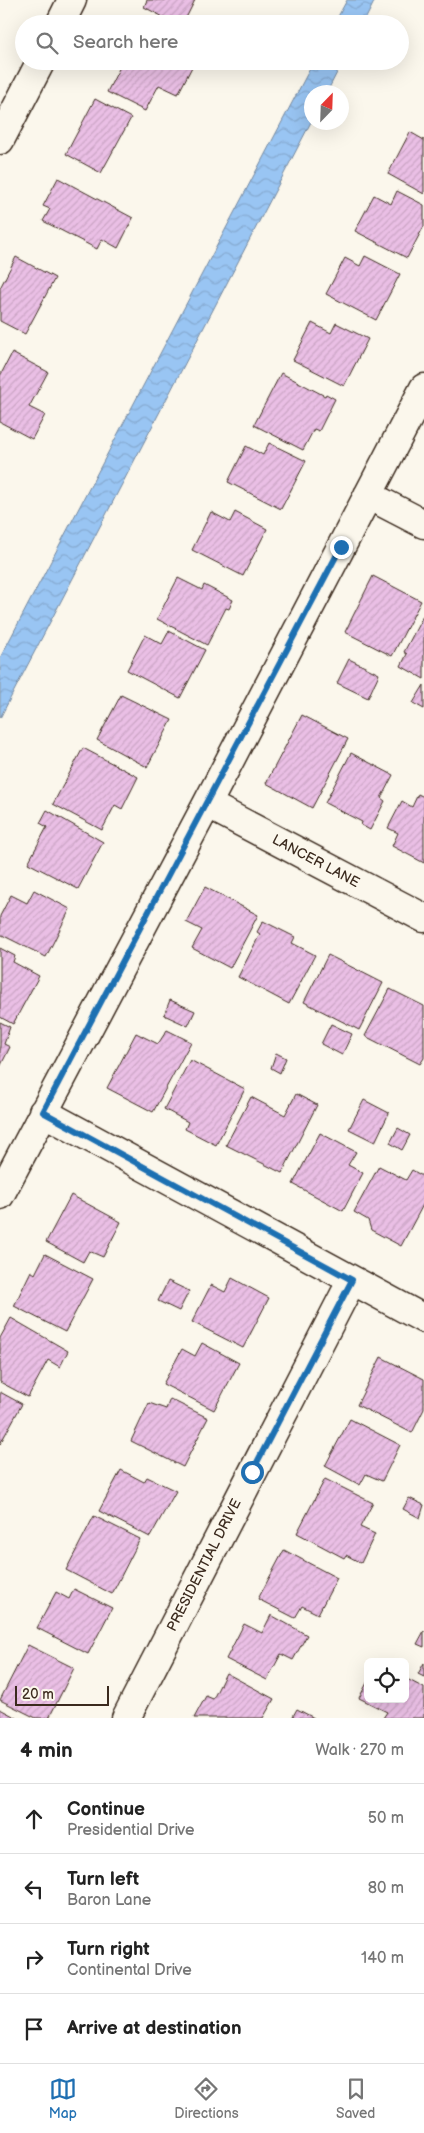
<!DOCTYPE html>
<html lang="en">
<head>
<meta charset="utf-8">
<style>
	body { margin:0; font-family:"Balsamiq Sans",sans-serif; background:#f2f2f2; color:#222 }
	.controls { position:absolute; right:15px; bottom:15px; display:grid; overflow:hidden; border-radius:8px; box-shadow:0 5px 20px #0002 }
	.controls button { width:45px; height:45px; display:grid; place-items:center; padding:0; border:0; border-bottom:1px solid #e0e0e0; background:#fff; color:#222; font:25px sans-serif }
	.compass { position:absolute; left:304px; top:85px; width:45px; height:45px; border-radius:50%; background:#fff; box-shadow:0 5px 20px #0002; rotate:23deg }
	.scale { position:absolute; left:15px; bottom:12px; width:94px; box-sizing:border-box; padding-left:5px; border:2px solid #3b2a1e; border-top:0; font-size:14px; line-height:18px; white-space:nowrap; color:#3b2a1e; -webkit-text-stroke:4px #fbf7ec; paint-order:stroke }
	.stop { position:absolute; width:15px; height:15px; margin:-11px; border:4px solid #1f6fb2; border-radius:50%; background:#fff }
	.stop.end { background:#1f6fb2; border-color:#fff; box-shadow:0 1px 5px #0008 }
	.list { margin:0; padding:0; list-style:none }
	h2 { display:flex; justify-content:space-between; align-items:center; height:65px; margin:0; padding:0 20px; font-size:21px }
	h2 small { font-size:16px; font-weight:400; color:#767676 }
	.list li { display:grid; grid-template-columns:32px 1fr auto; gap:15px; align-items:center; box-sizing:border-box; height:70px; padding:0 20px; border-top:1px solid #e0e0e0 }
	.list b { display:block; font-size:19px; white-space:nowrap }
	.list p { margin:0; font-size:16px; white-space:nowrap; color:#767676 }
	.list em { font-size:16px; font-style:normal; color:#767676 }
	.icon { flex:none; width:28px; height:28px; fill:none; stroke:currentColor; stroke-width:2; stroke-linecap:round; stroke-linejoin:round }
	.map { position:relative; flex:none; width:424px; height:1718px; overflow:hidden }
	.search { position:absolute; background:#fff; box-shadow:0 5px 20px #0002; left:15px; right:15px; top:15px; height:55px; display:flex; align-items:center; gap:12px; box-sizing:border-box; padding:0 18px; border-radius:28px; color:#767676; font-size:19px }
	.sheet { height:345px; background:#fff }
	nav { display:flex; justify-content:space-around; align-items:center; box-sizing:border-box; height:70px; border-top:1px solid #e0e0e0; background:#fff; font-size:14px; color:#767676 }
	nav a { display:grid; justify-items:center; gap:2px }
	nav .on { color:#1f6fb2 }
	.map>svg:first-child { display:block }
	.water { fill:url(#water-waves); stroke:#73879e }
	.building { fill:url(#building-hatch); stroke:#3b2a1e }
	.lines { fill:none; stroke-linecap:round; stroke-linejoin:round }
	.minor-casing { stroke:#3b2a1e; stroke-width:31 }
	.minor { stroke:#fbf7ec; stroke-width:28 }
	.route { stroke:#1f6fb2; stroke-width:6 }
	.labels { text-anchor:middle; dominant-baseline:central; stroke-width:4.5; stroke-linejoin:round; paint-order:stroke }
	.street-label { font-size:14px; fill:#3b2a1e; stroke:#fbf7ec }
</style>
</head>
<body>
<div class="map">
<svg width="424" height="1718" viewBox="0 0 424 1718">
	<defs>
		<pattern id="water-waves" width="16" height="10" patternUnits="userSpaceOnUse" patternTransform="scale(1.25)"><rect width="16" height="10" fill="#99c5f3"/><path d="M0 5q4-4 8 0t8 0" fill="none" stroke="#85a9d0"/></pattern>
		<pattern id="building-hatch" width="6" height="6" patternUnits="userSpaceOnUse" patternTransform="scale(1.25)"><rect width="6" height="6" fill="#eabfe5"/><path d="M-1 1l2-2M0 6l6-6M5 7l2-2" fill="none" stroke="#caa4c4"/></pattern>
	</defs>
	<rect width="100%" height="100%" fill="#fbf7ec"/>
	<filter id="ink" filterUnits="userSpaceOnUse"><feTurbulence type="fractalNoise" baseFrequency=".02" numOctaves="2"/><feDisplacementMap in="SourceGraphic" scale="10" xChannelSelector="R" yChannelSelector="G"/><feConvolveMatrix kernelMatrix="1 2 1 2 8 2 1 2 1" color-interpolation-filters="sRGB"/></filter>
	<g filter="url(#ink)">
		<!-- water -->
		<path class="water" d="M347,0H375L363,24H334Z
			M314,61H343L327,92H312L311,122L0,718V658Z"/>
		<!-- building -->
		<path class="building" d="M147,0H195L183,24H177L144,7Z
			M123,61H190L194,63L178,94L159,85L145,111L107,92Z
			M95,99L131,118L101,173L66,154Z
			M410,132L424,140V194L388,174Z
			M58,178L133,218L118,248L102,239L97,249L43,221L50,209L43,206Z
			M397,191L424,205V226L407,258L355,231L374,195L391,204Z
			M365,256L400,274L376,320L326,294L345,258L360,266Z
			M16,257L55,278L25,334L0,321V288Z
			M312,323L331,333L336,323L368,339L344,386L293,360Z
			M12,353L48,372L29,407L45,415L32,439L0,422V376Z
			M281,373L325,396L326,394L335,399L319,431L314,429L303,450L254,425Z
			M269,443L306,461L281,509L228,482L246,446L263,455Z
			M211,512L230,522L235,512L267,529L243,576L192,550Z
			M373,576L421,601L392,656L345,632Z
			M178,578L202,590L204,585L233,600L229,609L226,608L207,645L157,619Z
			M424,614V679L401,666L407,654L404,652Z
			M169,631L205,650L180,698L127,670L145,635L162,644Z
			M349,659L379,674L368,698L337,683Z
			M424,685V709L413,703Z
			M121,695L172,720L147,767L97,740Z
			M302,715L348,739L312,808L266,783Z
			M83,748L138,777L122,809L115,805L102,830L53,804Z
			M351,753L393,775L381,798L385,801L370,830L361,825L362,822L325,803Z
			M418,794L424,797V863L392,846L398,833L388,828L402,801L412,807Z
			M47,810L103,842L78,889L28,863L47,827L40,823Z
			M205,887L258,915L230,968L192,948L202,930L186,922Z
			M34,890L70,909L46,957L0,934V916L11,895L27,903Z
			M263,921L295,937L292,943L315,955L289,1004L238,977L260,934L257,932Z
			M0,948L15,956L13,962L39,976L13,1024L0,1017Z
			M328,955L383,983L359,1030L304,1002Z
			M390,989L424,1006V1058L420,1064L365,1036Z
			M170,1000L195,1011L188,1026L164,1015Z
			M0,1022L10,1027L4,1044L10,1047L0,1067Z
			M331,1024L352,1034L342,1055L321,1044Z
			M167,1030L191,1042L153,1112L107,1088L136,1033L158,1044Z
			M276,1053L286,1058L280,1073L271,1068Z
			M190,1060L245,1089L216,1145L185,1129L188,1122L164,1109Z
			M296,1094L317,1105L282,1173L226,1145L251,1097L285,1115Z
			M364,1100L389,1113L375,1142L349,1129Z
			M398,1128L410,1135L402,1150L390,1143Z
			M320,1133L356,1152L348,1165L363,1173L343,1211L293,1184Z
			M379,1166L406,1180L412,1170L424,1177V1203L401,1246L371,1230L368,1220L354,1212Z
			M71,1195L121,1222L103,1257L89,1251L83,1262L46,1242Z
			M45,1254L93,1279L65,1332L14,1306L31,1271L35,1274Z
			M232,1278L269,1298L243,1348L192,1322L211,1285L225,1292Z
			M168,1281L189,1291L179,1311L158,1301Z
			M11,1318L68,1351L60,1367L48,1360L28,1397L0,1382V1338Z
			M202,1343L239,1363L214,1410L163,1384L182,1349L195,1356Z
			M381,1357L424,1379V1409L412,1433L357,1405Z
			M0,1392L22,1404L0,1444Z
			M170,1399L208,1418L183,1467L131,1441L149,1403L166,1409Z
			M350,1419L400,1445L382,1481L366,1474L360,1485L325,1466Z
			M121,1470L144,1482L147,1477L176,1491L150,1537L99,1511Z
			M325,1479L373,1503L360,1527L375,1534L361,1563L346,1555L344,1558L297,1533Z
			M409,1498L424,1505L420,1518L403,1509Z
			M94,1516L140,1539L112,1594L66,1570Z
			M284,1550L337,1578L318,1614L302,1606L295,1618L258,1599Z
			M74,1589L112,1608L88,1654L37,1628L56,1592L69,1599Z
			M271,1615L307,1635L293,1660L281,1654L267,1680L226,1659L244,1624L262,1633Z
			M424,1631V1647L417,1644Z
			M28,1645L74,1668L49,1718H36L0,1700Z
			M424,1663V1677L418,1674Z
			M226,1673L274,1699L263,1718H194L206,1696L213,1699Z
			M405,1678L424,1688V1718H383L387,1712L359,1698L368,1681V1699H405Z
			M0,1709L17,1718H0Z
			M297,1709L314,1718H292Z"/>
		<g class="lines">
			<!-- minor casing -->
			<g class="minor-casing">
				<path id="minor" d="M60,24L72,0
					M0,140L41,61
					M368,495L424,524
					M207,804L424,918
					M43,1112L424,1319
					M0,1195L207,804L424,388
					M126,1718L352,1280"/>
			</g>
			<!-- minor -->
			<use href="#minor" class="minor"/>
		</g>
	</g>
	<g class="lines" filter="url(#ink)">
		<!-- route -->
		<path class="route" d="M252,1472L352,1280L43,1112L341,547"/>
	</g>
	<g class="labels">
		<!-- street labels -->
		<g class="street-label">
			<text transform="translate(316 861) rotate(28)">LANCER LANE</text>
			<text transform="translate(204 1565) rotate(-63)">PRESIDENTIAL DRIVE</text>
		</g>
	</g>
</svg>
<div class="controls">
<button><svg class="icon" aria-label="locate" viewBox="0 0 24 24"><circle cx="12" cy="12" r="6"/><path d="M12 2v4M12 18v4M2 12h4M18 12h4"/></svg></button>
</div>
<svg class="compass" viewBox="-18 -18 36 36"><path d="M0-13l5 13h-10z" fill="#e53935"/><path d="M0 13l5-13h-10z" fill="#767676"/></svg>
<div class="scale">20 m</div>
<div class="stop" style="left:252px;top:1472px"></div>
<div class="stop end" style="left:341px;top:547px"></div>
<div class="search"><svg class="icon" aria-label="search" viewBox="0 0 24 24"><circle cx="10" cy="10" r="6"/><path d="M15 15l6 6"/></svg>Search here</div>
</div>
<section class="sheet">
<h2>4 min<small>Walk · 270 m</small></h2>
<ul class="list">
<li><svg class="icon" aria-label="ahead" viewBox="0 0 24 24"><path d="M12 20V5M6 11l6-6 6 6"/></svg><div><b>Continue</b><p>Presidential Drive</p></div><em>50 m</em></li>
<li><svg class="icon" aria-label="left" viewBox="0 0 24 24"><path d="M17 20v-9H6M10 6l-5 5 5 5"/></svg><div><b>Turn left</b><p>Baron Lane</p></div><em>80 m</em></li>
<li><svg class="icon" aria-label="right" viewBox="0 0 24 24"><path d="M7 20v-9h11M14 6l5 5-5 5"/></svg><div><b>Turn right</b><p>Continental Drive</p></div><em>140 m</em></li>
<li><svg class="icon" aria-label="arrive" viewBox="0 0 24 24"><path d="M6 21V4h12l-3 4 3 4H6"/></svg><div><b>Arrive at destination</b></div></li>
</ul>
</section>
<nav>
<a class="on"><svg class="icon" aria-label="map" viewBox="0 0 24 24"><path d="M3 6l6-2 6 2 6-2v14l-6 2-6-2-6 2zM9 4v14M15 6v14"/></svg>Map</a>
<a><svg class="icon" aria-label="directions" viewBox="0 0 24 24"><path d="M12 3l9 9-9 9-9-9zM9 14v-3h6M13 9l2 2-2 2"/></svg>Directions</a>
<a><svg class="icon" aria-label="saved" viewBox="0 0 24 24"><path d="M7 4h10v16l-5-4-5 4z"/></svg>Saved</a>
</nav>
</body>
</html>
